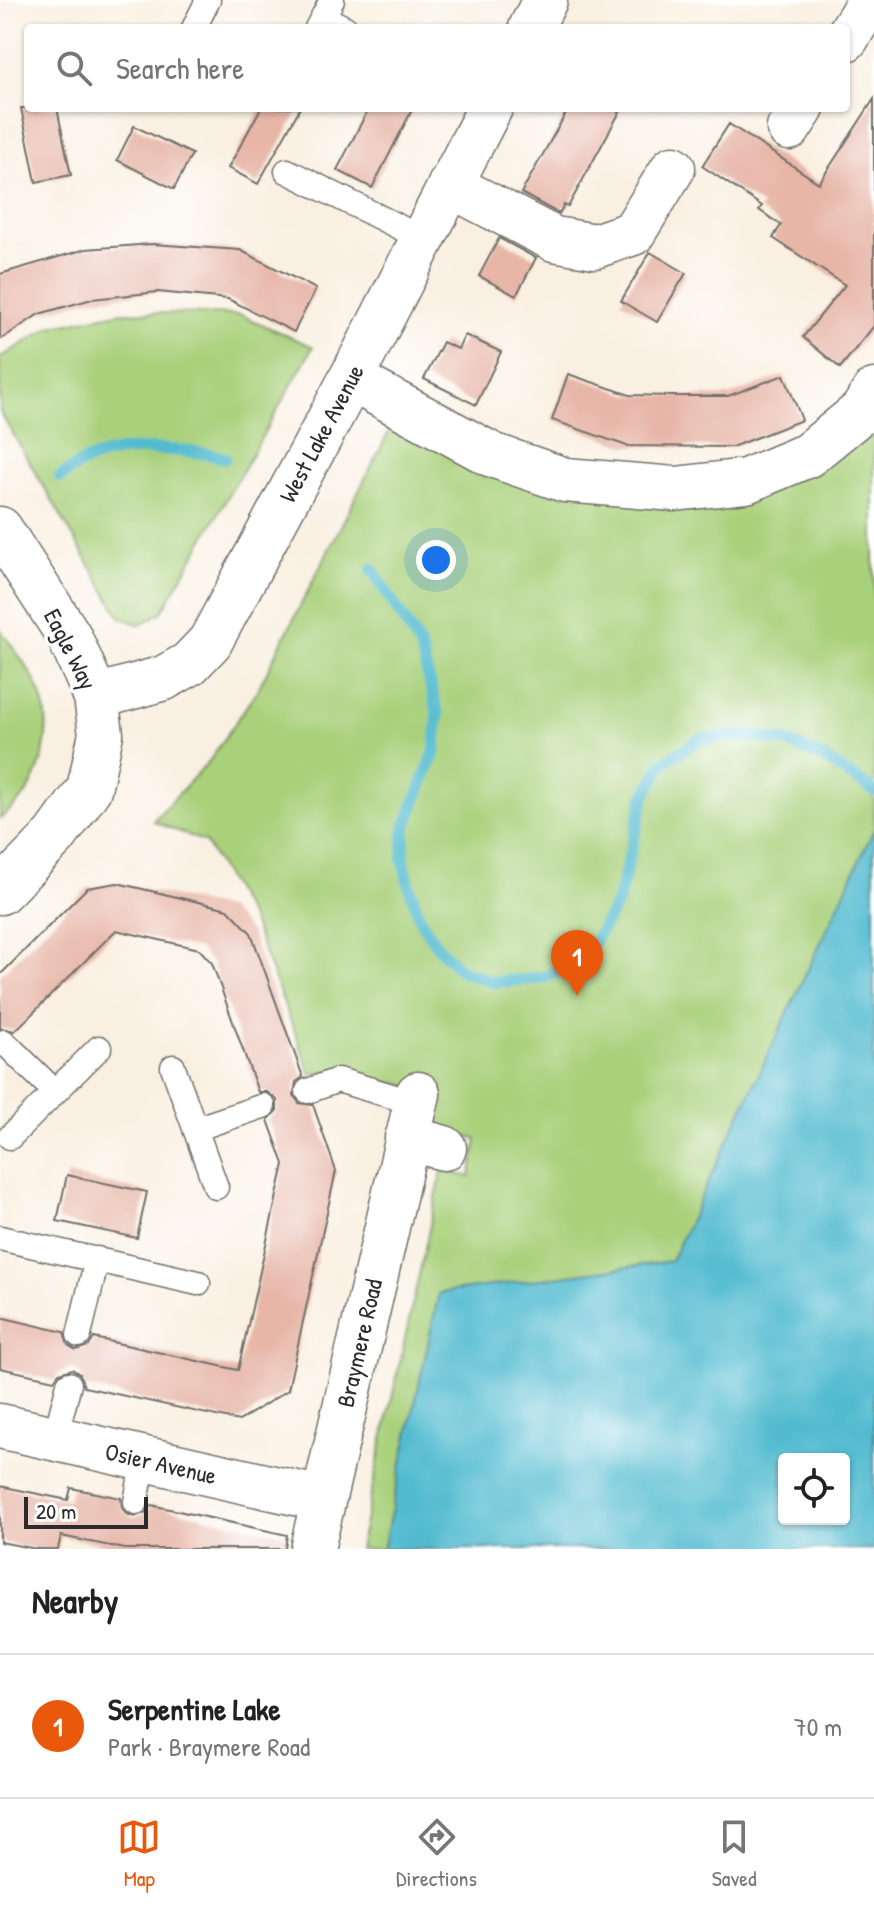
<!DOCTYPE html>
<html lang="en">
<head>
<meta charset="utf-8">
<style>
	body { margin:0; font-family:"Patrick Hand",sans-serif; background:#f6f6f6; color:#222 }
	.controls { position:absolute; right:24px; bottom:24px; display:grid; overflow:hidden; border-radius:8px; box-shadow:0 2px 6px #0004 }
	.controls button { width:72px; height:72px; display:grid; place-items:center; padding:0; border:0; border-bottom:2px solid #e0e0e0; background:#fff; color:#222; font:40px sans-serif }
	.scale { position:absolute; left:24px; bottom:20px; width:124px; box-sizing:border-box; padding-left:8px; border:4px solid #2b2b2b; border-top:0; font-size:22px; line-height:28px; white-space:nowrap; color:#2b2b2b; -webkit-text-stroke:6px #fff; paint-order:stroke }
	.you { position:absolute; left:436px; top:560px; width:28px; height:28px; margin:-20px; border:6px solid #fff; border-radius:50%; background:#1a73e8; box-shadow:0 0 0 12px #1a73e833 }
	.badge { display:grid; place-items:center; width:52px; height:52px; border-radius:50%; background:#ea580c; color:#fff; font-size:26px; font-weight:700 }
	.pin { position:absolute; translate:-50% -66px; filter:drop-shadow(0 2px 4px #0008) }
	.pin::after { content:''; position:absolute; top:42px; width:28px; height:24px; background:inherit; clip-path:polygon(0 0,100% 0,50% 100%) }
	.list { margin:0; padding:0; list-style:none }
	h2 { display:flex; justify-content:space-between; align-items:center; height:104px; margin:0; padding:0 32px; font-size:34px }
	h2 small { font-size:26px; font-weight:400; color:#767676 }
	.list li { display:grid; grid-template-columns:52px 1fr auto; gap:24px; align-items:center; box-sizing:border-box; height:144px; padding:0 32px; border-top:2px solid #e0e0e0 }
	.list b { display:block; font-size:30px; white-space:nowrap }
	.list p { margin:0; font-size:26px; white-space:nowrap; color:#767676 }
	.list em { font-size:26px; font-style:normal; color:#767676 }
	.icon { flex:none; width:44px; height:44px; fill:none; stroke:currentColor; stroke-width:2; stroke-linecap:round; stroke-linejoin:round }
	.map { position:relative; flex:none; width:874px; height:1549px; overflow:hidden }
	.search { position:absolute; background:#fff; box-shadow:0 2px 6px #0004; left:24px; right:24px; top:24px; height:88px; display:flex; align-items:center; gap:20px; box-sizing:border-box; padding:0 28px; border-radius:8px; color:#767676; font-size:30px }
	.sheet { height:248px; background:#fff }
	nav { display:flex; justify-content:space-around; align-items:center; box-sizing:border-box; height:112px; border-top:2px solid #e0e0e0; background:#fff; font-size:22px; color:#767676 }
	nav a { display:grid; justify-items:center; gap:4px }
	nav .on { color:#ea580c }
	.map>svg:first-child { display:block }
	.green { fill:#a9d07a; stroke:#6a7e52; stroke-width:2; fill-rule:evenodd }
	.water { fill:#52bbd0; stroke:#3e737e; stroke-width:2; fill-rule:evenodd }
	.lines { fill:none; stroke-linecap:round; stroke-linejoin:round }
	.stream { stroke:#52bbd0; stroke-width:12 }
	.building { fill:#e7b6a7 }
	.lane-casing { stroke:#73706b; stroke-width:27 }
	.street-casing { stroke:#73706b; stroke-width:47 }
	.secondary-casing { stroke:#73706b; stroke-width:47 }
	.lane { stroke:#fff; stroke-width:24 }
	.street { stroke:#fff; stroke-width:44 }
	.secondary { stroke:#fff; stroke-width:44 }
	.labels { text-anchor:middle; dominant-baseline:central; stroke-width:7; stroke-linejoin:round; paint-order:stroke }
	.street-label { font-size:24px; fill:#2b2b2b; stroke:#fff }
</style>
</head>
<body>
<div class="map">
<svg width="874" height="1549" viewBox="0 0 874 1549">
	<rect width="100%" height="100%" fill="#fff"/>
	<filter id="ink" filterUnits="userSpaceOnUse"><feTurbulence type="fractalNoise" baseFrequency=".0125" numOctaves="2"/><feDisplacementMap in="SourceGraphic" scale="16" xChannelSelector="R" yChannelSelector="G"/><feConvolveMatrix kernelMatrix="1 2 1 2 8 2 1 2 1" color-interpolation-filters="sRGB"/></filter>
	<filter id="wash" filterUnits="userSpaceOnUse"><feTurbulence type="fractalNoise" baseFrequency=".006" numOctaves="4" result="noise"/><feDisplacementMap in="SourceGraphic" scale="32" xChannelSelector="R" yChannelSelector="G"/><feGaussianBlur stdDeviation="1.8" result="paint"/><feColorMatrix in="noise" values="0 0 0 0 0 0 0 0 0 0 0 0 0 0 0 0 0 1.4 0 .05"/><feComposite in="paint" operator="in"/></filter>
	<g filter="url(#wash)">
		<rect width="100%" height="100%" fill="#f9f0e1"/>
		<!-- green -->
		<path class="green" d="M122,312L241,315L313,347L162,612L140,625L121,618L0,412V358L50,327Z
			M394,422L672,503L874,423V1549H359L442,1170L470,1177L477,1139C443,1132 432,1127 427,1090L336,1071L311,1074L252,921L205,842L153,821L210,760L258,689ZM784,1459H844V1519H784Z
			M0,629C15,651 34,673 42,698C52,726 44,763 30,788C23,800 10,810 0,819Z"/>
		<!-- water -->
		<path class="water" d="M874,829V1549H383L439,1293L671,1261ZM784,1459H844V1519H784Z"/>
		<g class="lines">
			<!-- stream -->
			<path class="stream" d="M60,477C71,469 86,460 99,456C134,445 191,449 225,458
				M372,569L420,646L438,714L435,751L405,828L403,858L410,889L421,922L440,950L462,971L493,982L524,980L548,976L574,963L594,942L618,901L644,797L663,763L700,739L743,735L787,742L825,759L874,791"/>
		</g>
		<g id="blocks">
			<!-- building -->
			<path class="building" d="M874,99V326L840,368L803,337L845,285L773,238L781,225L759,210L762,206L702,166L729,124L819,183Z
				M21,108H57L71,175L36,182Z
				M261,108H300L258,184L228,168Z
				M369,108H413L372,188L337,170Z
				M569,108H622L568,207L564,205L559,214L521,193Z
				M134,126L192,154L174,189L117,160Z
				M499,238L536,258L516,296L479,276Z
				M152,244L240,250L316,289L294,332L228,299L158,292L92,299L39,314L0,340V274L86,249Z
				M650,252L686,273L657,322L621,301Z
				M465,335L501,352L476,405L424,379L443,342L458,349Z
				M568,374L630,395L673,396H728L784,375L802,420L732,447L627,446L552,420Z
				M117,883L228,909L251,933L303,1077L296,1082L294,1095L299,1103L313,1105L336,1171L288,1390L239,1421L84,1387L80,1374L72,1369L59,1373L54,1380L0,1368V1317L64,1332L68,1345L76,1350L89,1346L94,1338L238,1370L284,1164L268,1120L277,1110V1100L267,1092H258L212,963L199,949L116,930L15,1031L0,1028V975L87,888Z
				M67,1175L147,1192L137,1238L57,1221Z
				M0,1486L68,1500L71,1488L121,1498L122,1508L127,1514L134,1517L147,1512L151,1505L287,1535L285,1549H125L61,1536L58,1549H36L0,1542Z"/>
		</g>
	</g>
	<g filter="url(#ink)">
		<use href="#blocks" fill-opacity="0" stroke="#73706b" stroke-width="2"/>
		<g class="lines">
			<!-- lane casing -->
			<g class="lane-casing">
				<path id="lane" d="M323,17L345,28
					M194,28L208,0
					M317,28L332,0
					M287,171L423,239
					M4,1042L55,1092
					M173,1067L216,1187
					M308,1091L338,1080L415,1103
					M195,1129L263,1106
					M10,1137L99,1048
					M0,1238L198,1283
					M79,1335L97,1259
					M55,1438L69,1384
					M136,1502L144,1459"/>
			</g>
			<!-- street casing -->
			<g class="street-casing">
				<path id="street" d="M846,39L868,4L874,2
					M789,128L802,108
					M450,185L554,239L595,246L633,233L673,168
					M351,379L492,455L565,480L675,489L746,481L808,455L862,411L874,391
					M407,1138L444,1148
					M0,1426L322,1499
					M312,1549L418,1094"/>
			</g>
			<!-- secondary casing -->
			<g class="secondary-casing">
				<path id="secondary" d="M531,28L545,0
					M0,529L69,636L96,697L101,734L89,789L55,836L0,892
					M96,697L164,678L189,664L210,642L351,379L490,108"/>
			</g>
			<!-- lane -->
			<use href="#lane" class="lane"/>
			<!-- street -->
			<use href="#street" class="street"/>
			<!-- secondary -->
			<use href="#secondary" class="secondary"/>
		</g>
	</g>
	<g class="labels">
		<!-- street labels -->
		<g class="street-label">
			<text transform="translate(321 433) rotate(-62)">West Lake Avenue</text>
			<text transform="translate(71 649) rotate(63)">Eagle Way</text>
			<text transform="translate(359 1343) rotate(-77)">Braymere Road</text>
			<text transform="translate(161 1463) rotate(13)">Osier Avenue</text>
		</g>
	</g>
</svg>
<div class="controls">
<button><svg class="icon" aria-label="locate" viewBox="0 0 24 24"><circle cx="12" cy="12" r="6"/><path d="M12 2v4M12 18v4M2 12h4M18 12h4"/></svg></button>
</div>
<div class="scale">20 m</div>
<div class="you"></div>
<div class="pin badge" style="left:577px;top:996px">1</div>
<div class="search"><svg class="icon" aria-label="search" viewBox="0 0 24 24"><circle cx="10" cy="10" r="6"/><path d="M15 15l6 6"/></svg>Search here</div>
</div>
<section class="sheet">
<h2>Nearby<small></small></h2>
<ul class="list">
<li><span class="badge">1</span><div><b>Serpentine Lake</b><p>Park · Braymere Road</p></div><em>70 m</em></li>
</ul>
</section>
<nav>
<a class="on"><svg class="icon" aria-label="map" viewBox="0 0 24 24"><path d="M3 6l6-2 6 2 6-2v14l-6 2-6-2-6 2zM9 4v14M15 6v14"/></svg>Map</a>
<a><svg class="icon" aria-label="directions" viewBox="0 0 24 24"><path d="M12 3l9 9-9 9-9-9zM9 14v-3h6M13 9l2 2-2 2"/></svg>Directions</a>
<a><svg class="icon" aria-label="saved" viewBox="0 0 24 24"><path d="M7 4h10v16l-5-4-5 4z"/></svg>Saved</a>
</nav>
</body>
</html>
